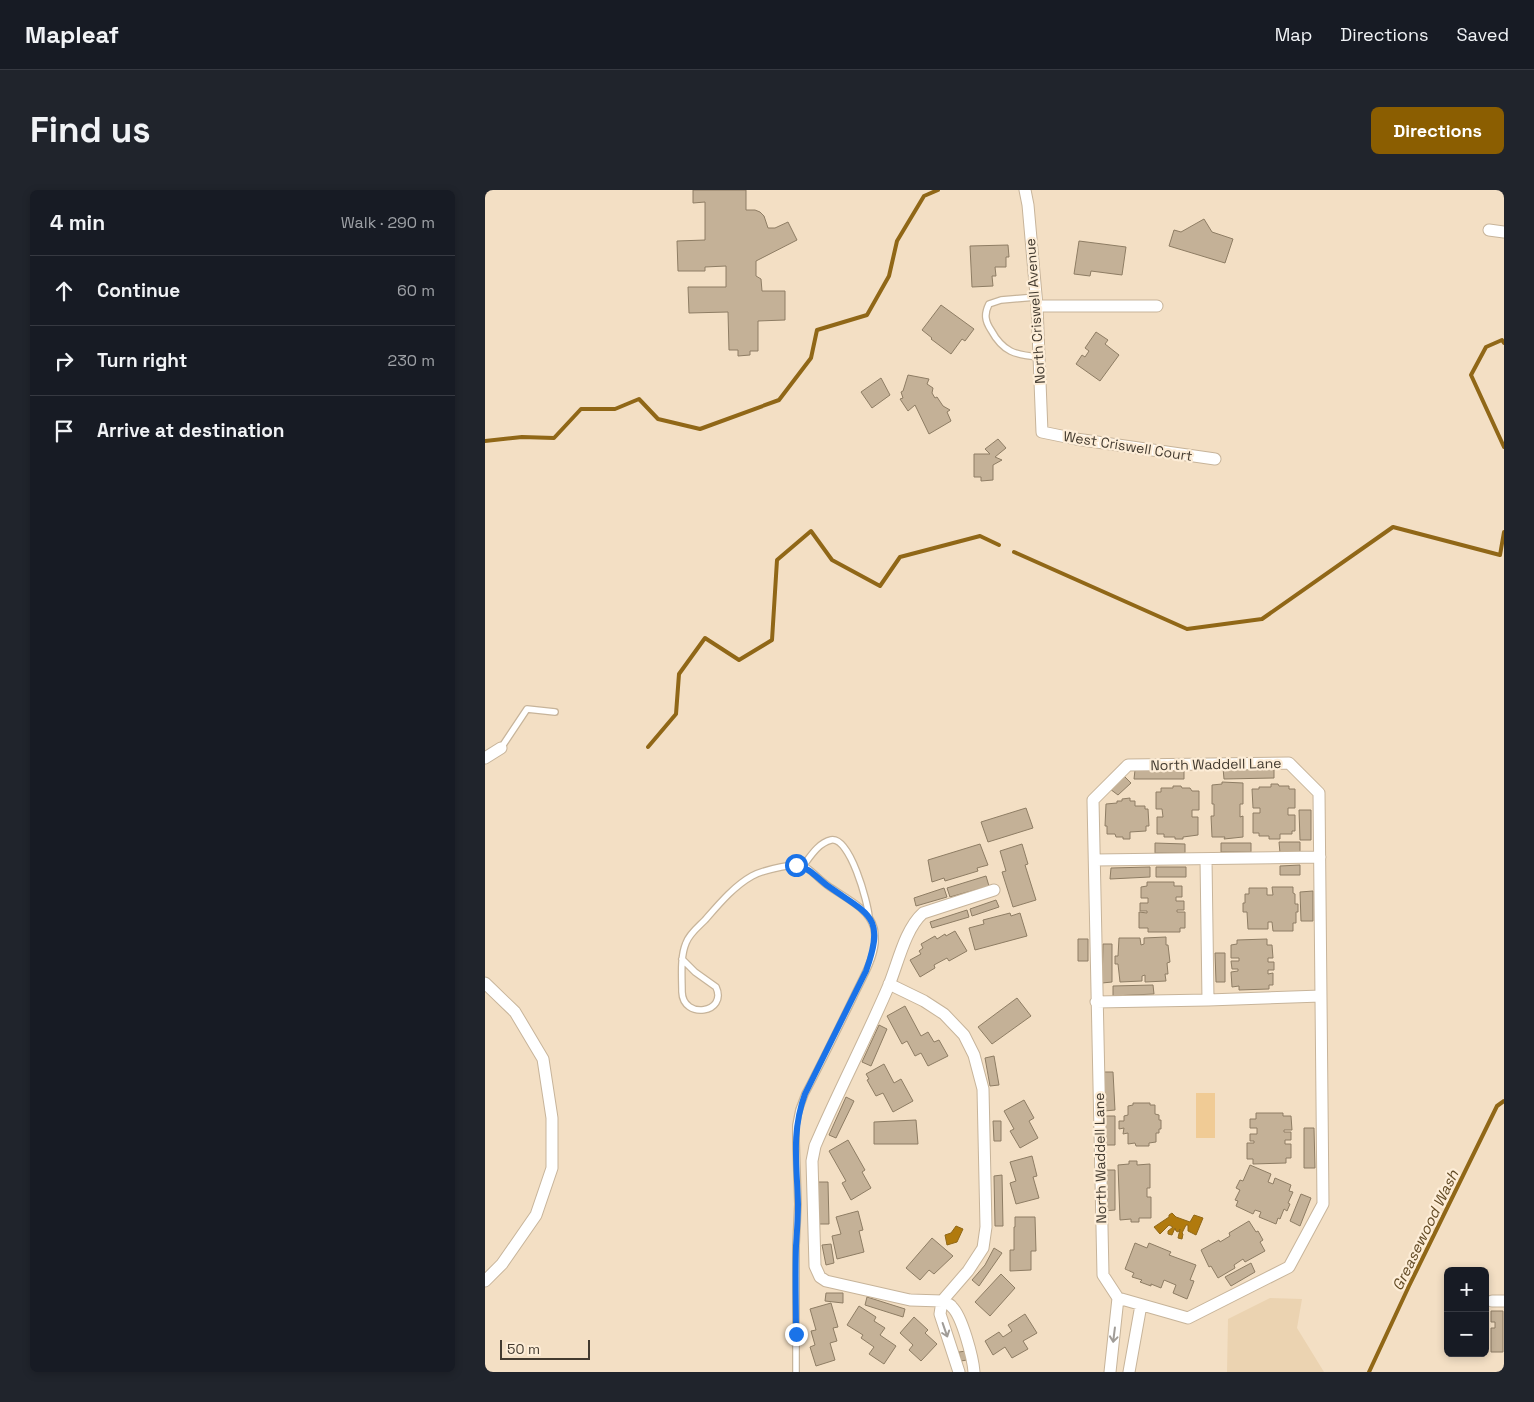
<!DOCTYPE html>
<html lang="en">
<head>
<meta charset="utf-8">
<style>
	body { margin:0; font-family:"Space Grotesk",sans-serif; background:#20242c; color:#f1f3f6 }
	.controls { position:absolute; right:15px; bottom:15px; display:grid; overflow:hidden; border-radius:8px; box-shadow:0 2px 8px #0003 }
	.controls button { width:45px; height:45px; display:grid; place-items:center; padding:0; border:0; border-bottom:1px solid #363941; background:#171b24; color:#f1f3f6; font:25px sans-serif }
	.scale { position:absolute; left:15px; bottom:12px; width:90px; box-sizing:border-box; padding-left:5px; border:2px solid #423a2f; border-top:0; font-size:14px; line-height:18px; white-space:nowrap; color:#423a2f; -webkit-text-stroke:4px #fdedd7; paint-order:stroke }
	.stop { position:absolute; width:15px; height:15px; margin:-11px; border:4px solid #1a73e8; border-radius:50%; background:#fff }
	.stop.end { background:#1a73e8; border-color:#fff; box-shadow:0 1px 5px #0008 }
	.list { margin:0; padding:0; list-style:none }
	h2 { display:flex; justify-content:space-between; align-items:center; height:65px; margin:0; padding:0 20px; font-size:21px }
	h2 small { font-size:16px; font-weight:400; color:#9ea1a6 }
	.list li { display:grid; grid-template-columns:32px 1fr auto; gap:15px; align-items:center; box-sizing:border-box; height:70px; padding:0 20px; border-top:1px solid #363941 }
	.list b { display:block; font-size:19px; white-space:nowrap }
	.list em { font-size:16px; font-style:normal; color:#9ea1a6 }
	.icon { flex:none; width:28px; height:28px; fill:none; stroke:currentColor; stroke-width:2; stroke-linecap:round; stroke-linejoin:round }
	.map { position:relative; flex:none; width:1019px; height:1182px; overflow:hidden; border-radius:8px }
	header { display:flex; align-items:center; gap:30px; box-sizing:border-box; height:70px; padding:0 25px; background:#171b24; border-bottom:1px solid #363941 }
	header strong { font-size:24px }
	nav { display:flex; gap:28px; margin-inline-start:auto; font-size:18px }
	.intro { display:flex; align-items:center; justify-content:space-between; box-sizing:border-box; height:120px; padding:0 30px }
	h1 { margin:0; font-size:35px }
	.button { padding:12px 22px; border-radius:8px; background:#8b5e01; color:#fff; font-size:18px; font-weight:700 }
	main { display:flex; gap:30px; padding:0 30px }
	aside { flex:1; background:#171b24; border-radius:8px; box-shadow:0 2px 8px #0003 }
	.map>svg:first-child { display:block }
	.built { fill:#ebd3b1 }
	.green { fill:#f0cb95 }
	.water { fill:#b17a0d; stroke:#906717 }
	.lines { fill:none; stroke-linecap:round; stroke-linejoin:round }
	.stream { stroke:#906717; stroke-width:4 }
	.building { fill:#c4b197; stroke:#8e7d64 }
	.lane-casing { stroke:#c7b49a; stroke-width:8 }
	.street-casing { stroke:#c7b49a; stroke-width:13 }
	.lane { stroke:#fff; stroke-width:5.5 }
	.street { stroke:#fff; stroke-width:11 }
	.oneway { stroke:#a09c97 }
	.route { stroke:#1a73e8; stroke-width:6 }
	.labels { text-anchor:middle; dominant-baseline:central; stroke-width:4.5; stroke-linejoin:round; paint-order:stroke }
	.street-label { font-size:14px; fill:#423a2f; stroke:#fdedd7 }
	.water-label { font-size:15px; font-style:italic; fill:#624a24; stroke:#fdedd7 }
</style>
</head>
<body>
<header>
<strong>Mapleaf</strong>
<nav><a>Map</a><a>Directions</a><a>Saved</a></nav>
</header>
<div class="intro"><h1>Find us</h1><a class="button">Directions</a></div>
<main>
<aside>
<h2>4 min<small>Walk · 290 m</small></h2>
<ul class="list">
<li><svg class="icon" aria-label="ahead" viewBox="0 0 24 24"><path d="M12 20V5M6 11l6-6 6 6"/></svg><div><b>Continue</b></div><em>60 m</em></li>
<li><svg class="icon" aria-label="right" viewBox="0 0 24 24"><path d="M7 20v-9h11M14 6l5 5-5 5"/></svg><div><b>Turn right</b></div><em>230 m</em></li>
<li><svg class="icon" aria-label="arrive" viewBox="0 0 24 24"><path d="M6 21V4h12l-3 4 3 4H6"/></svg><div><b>Arrive at destination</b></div></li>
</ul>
</aside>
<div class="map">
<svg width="1019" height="1182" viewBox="0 0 1019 1182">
	<rect width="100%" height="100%" fill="#f3dfc4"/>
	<!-- built -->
	<path class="built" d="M785,1108L817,1109L812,1138L839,1182H742L743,1129Z"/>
	<!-- green -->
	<path class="green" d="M711,903H730V948H711Z"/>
	<!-- water -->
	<path class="water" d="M687,1023L691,1027L705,1032L709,1025L718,1028L711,1045L703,1041V1035H701L697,1043L698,1044L697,1049L693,1048L695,1039L693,1042L691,1041L690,1038L687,1045L683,1044V1041L688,1037L684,1035L675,1044L669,1037L684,1027V1025Z
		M471,1036L478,1039L472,1052L462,1055L460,1045L466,1043Z"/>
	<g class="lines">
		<!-- stream -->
		<path class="stream" d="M1019,153L1017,150L1001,157L986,185L1019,257
			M0,251L37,247L69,248L96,219H130L154,209L173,229L215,239L294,210L326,168L332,140L382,125L404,86L412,51L439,6L453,0
			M529,362L702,439L777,429L908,337L1015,365L1019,342
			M163,557L191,524L194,484L220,448L254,470L287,450L292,370L326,341L347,370L395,396L415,367L495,346L514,355
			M884,1182L924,1096L1012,916L1019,911"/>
	</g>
	<!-- building -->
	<path class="building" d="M208,0H261V20H270L275,22L279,26L283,38H290L303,32L312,50L271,71V86L276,89L277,101H300V130L273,131V161H265V165L253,166V160H244L243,122L204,123L203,97H241V76L220,77V81H193L192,51L220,50V12L208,13Z
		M719,29L727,42L748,49L740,73L684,56L689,40L696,42Z
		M594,51L641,57L637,85L606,81L605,86L589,84Z
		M523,55L524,67H521V77H510L511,86H507L508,96L487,97L485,56Z
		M456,115L489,139L480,151L477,149L466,164L446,149L447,148L437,140Z
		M611,142L623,150L620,154L634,165L615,191L591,174L597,165L600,167L604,161L600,158Z
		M423,185L444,189L442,194L448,198L447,203L450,208L452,207L458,216L465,220L462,222L466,231L444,244L430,215L423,221L415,209L418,208L416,202L418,201Z
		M396,188L405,205L387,218L376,202Z
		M513,249L521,258L510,267L517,270L508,275V290L496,291V287H489V264H505L500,259Z
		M789,577V588L739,589L738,578Z
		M699,579V589H649L650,580Z
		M638,585L646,593L633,605L625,599Z
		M737,592L758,593V614H755V627L758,626V647L739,649L740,647H727L726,626H729V614H727V595L737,594Z
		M786,594H793L794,596H804V599H810V618H803V625H810V641H807V644H795V649H784V646H774V643H768V623H775V618H768L767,599H774V597H786Z
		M688,596H696L697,598H705L707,601H714V620H707V627H713V645L698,647V649H690V647H679V644H672V627H678L677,619H671V602H676V598H688Z
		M645,608V611H650V616H660V619H663L664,636H661V641L645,642V649H638V647H631L630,644H622V636H620L621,614L632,613V611H637V609Z
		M541,618L548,638L503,652L496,632Z
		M814,620H826V650H815Z
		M794,652H815V662L795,663Z
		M670,653L700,654V663H670Z
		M736,653H766V662H736Z
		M495,654L503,675L492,678L493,681L460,691L459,688L447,692L443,670Z
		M537,654L543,674L540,675L551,710L528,717L517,682L521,681L515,661Z
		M815,675V685H795V676Z
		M665,677V687L625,689L626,678Z
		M671,677H701V687H671Z
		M501,686L504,696L465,707L462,698Z
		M662,692H689V696H697V707H691V711H699V720H692V722H700V738H695V742H663V738H654V722L662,723V721H655V713H663V708H656V697L662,696Z
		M787,697H808V703L810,704V714H813V722H811V733H808V741H788L787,732H783V739H763L762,722H758V713H760V704H764V698H782V705H788Z
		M459,698L462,707L431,716L429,708Z
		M828,701V731H816L815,702Z
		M511,710L514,717L487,726L485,719Z
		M482,720L484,727L447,738L445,732Z
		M525,723L526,726L535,723L542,746L490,760L484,738L499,734L498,730Z
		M470,741L482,761L464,771L462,768L449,775L450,778L435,787L425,770L436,764L434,761L438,758L436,754L450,746L452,749L460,744L461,746Z
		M681,747V755H683L685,772L682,773L683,784H680L681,791L660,792V785L657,786V791L635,792L633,774H630V766H633L634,748H655L656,755L659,754V748Z
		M593,749H603V771H593Z
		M782,749V755H787L788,768H783V772H789V780H783V784L788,783V795H784V799L754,800V796L747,797L746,782L753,781V779H747L746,771H754V768H746V755L752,754V750Z
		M618,754H627V792L617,793Z
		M730,763H740V792H731Z
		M668,795L669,804L628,806V796Z
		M532,808L546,826L507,854L493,837Z
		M420,816L436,846L443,842L449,852L454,850L463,866L443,876L436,863L430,866L422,851L417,854L402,826Z
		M394,835L402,839L386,876L377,872Z
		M509,866L514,895L505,896L500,868Z
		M399,874L409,893L416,889L428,911L408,922L398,903L391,906L382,890L384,889L381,884Z
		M618,882H628L630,920L619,921Z
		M361,907L369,911L351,948L344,945Z
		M539,910L549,928L544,931L553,948L535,958L525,941L529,939L519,921Z
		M648,913H665V915H670V924L674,925V930H676V939H674V943H671V952L664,953V956H651L650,953L643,954V943L638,944L639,938L634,939V931H639V926L643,925V916L648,915Z
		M771,923H798V926H806L807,940H799V942H806V950H800V954H806V968H801V973L768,974V969H762V953H769V951H765V944H772V938H765V929H771Z
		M619,926H630V955H620Z
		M431,930L433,954H389V932Z
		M508,931H516V951H509Z
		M819,938H829L830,978H819Z
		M363,950L380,980L377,982L386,998L366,1010L357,993L361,991L344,961Z
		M547,966L552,986L548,987L554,1008L531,1014L525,993L531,991L525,972Z
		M644,971H652V975L665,974V998H662V1007H666V1028H654V1032H646V1029L635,1030L633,975L644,974Z
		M765,975L786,984L783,992L788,994L790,988L806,995L804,1001L808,1002L803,1013L805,1014L802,1021L799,1019L795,1029L793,1028L791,1034L774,1027L776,1022L770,1020L768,1024L751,1016L753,1011L750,1010L755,1000L751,998L755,990L758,991Z
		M619,980H630V1020L619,1021Z
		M517,985L518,1036H510L509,986Z
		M333,992H343L344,1034H334Z
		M816,1004L826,1008L815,1036L805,1031Z
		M373,1021L378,1040L374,1041L379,1062L352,1069L347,1046L356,1044L351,1027Z
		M530,1027H550L551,1061H546V1080L525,1081V1060H529V1037H530Z
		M764,1031L771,1042L773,1041L778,1050L775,1052L780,1061L760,1072L758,1069L749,1075L750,1078L733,1088L726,1076L724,1077L716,1060L734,1050L735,1052L745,1046L744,1043Z
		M447,1048L468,1066L449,1084L444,1080L435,1090L421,1078Z
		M650,1053L662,1058L664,1053L686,1062L684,1065L711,1075L705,1090L709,1091L702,1109L688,1103L691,1095L679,1090L676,1098L666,1094V1096L655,1092L657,1090L647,1087L649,1083L640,1079Z
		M346,1054L349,1073L341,1075L337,1055Z
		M509,1058L517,1063L494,1096L487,1090L500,1075Z
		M766,1073L770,1082L746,1096L740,1087Z
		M516,1084L530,1098L505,1126L490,1112Z
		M341,1103H358V1113L340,1111Z
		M382,1107L420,1119L418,1127L380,1115Z
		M346,1113L353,1137L348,1138L352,1151L345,1153L350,1170L331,1176L325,1157L330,1155L326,1141L331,1140L325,1119Z
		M374,1116L391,1127L389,1131L400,1138L395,1145L411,1156L399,1174L384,1164L389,1157L376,1148L378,1145L362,1135Z
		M1006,1121H1018V1162H1006V1138H1010V1132H1006Z
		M540,1124L552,1143L538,1151L543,1159L527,1168L520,1157L508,1165L500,1151L514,1142L518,1147L527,1141L523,1135Z
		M429,1127L443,1140L440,1143L452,1154L436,1171L424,1160L428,1155L415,1143Z
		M481,1161L482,1170L476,1171L474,1162Z"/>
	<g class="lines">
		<!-- lane casing -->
		<g class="lane-casing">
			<path id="lane" d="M551,107L516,110L504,114C499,124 500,131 506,140C518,162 530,165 554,167
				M16,558L42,519L70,522
				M318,676C325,667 333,653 346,650C365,646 383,713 384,727
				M197,769L210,782L231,797C243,823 198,830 197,802C197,787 195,767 201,753C204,744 213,737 220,730C234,714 249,696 267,686C276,681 286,679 296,677C305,675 314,674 322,678C329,683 335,690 342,695C358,707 383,717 389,738C390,742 390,748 390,753C388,771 377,789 369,806C353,839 337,872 320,904L314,920L311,935V951L313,1014L311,1055V1182"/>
		</g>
		<!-- street casing -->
		<g class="street-casing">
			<path id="street" d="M540,0L543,15L552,116L557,242L591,249L730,269
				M1004,40L1019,42
				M552,116H672
				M0,568L16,558
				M804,573L834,603L838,1014L804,1077L703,1128L633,1108L618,1085L608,610L643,575Z
				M610,670L835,667
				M0,793L30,822L58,869L67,928V978L51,1025L17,1074L0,1091
				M404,794L439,811L459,824L479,845L489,865L498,899L501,1037L498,1058L483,1081L457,1111L425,1110L341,1091L335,1087L330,1076L327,971L330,956C353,902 381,849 404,795C413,773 420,739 438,723L509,700
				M723,810L836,806
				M611,812L723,810L721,669
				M1007,1111H1019
				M474,1182L455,1124L457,1111C460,1112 465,1114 467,1117C477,1126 488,1168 489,1182
				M625,1182L633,1108
				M644,1182L656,1115"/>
		</g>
		<!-- lane -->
		<use href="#lane" class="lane"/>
		<!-- street -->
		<use href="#street" class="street"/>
	</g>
	<!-- one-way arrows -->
	<defs><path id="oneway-shaft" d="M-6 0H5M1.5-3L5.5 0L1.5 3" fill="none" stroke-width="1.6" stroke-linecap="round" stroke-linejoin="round" transform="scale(1.25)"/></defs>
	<g class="oneway">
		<use href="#oneway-shaft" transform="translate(460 1140) rotate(71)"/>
		<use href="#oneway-shaft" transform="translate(629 1145) rotate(97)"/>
	</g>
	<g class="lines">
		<!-- route -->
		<path class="route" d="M311,675C325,678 332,688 343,696C384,725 401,726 381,781L320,904C306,942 312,975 313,1014C313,1028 312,1042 311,1056C310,1086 311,1115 311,1144"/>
	</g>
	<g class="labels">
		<!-- street labels -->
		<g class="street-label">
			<text transform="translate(550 121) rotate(-94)">North Criswell Avenue</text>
			<text transform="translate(643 256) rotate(9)">West Criswell Court</text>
			<text transform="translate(731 574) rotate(-1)">North Waddell Lane</text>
			<text transform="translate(615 968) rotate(-91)">North Waddell Lane</text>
		</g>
		<!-- water labels -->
		<g class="water-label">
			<text transform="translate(940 1040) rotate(-64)">Greasewood Wash</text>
		</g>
	</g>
</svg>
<div class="controls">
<button>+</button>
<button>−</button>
</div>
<div class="scale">50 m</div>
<div class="stop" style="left:311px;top:675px"></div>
<div class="stop end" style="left:311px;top:1144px"></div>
</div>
</main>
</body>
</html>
